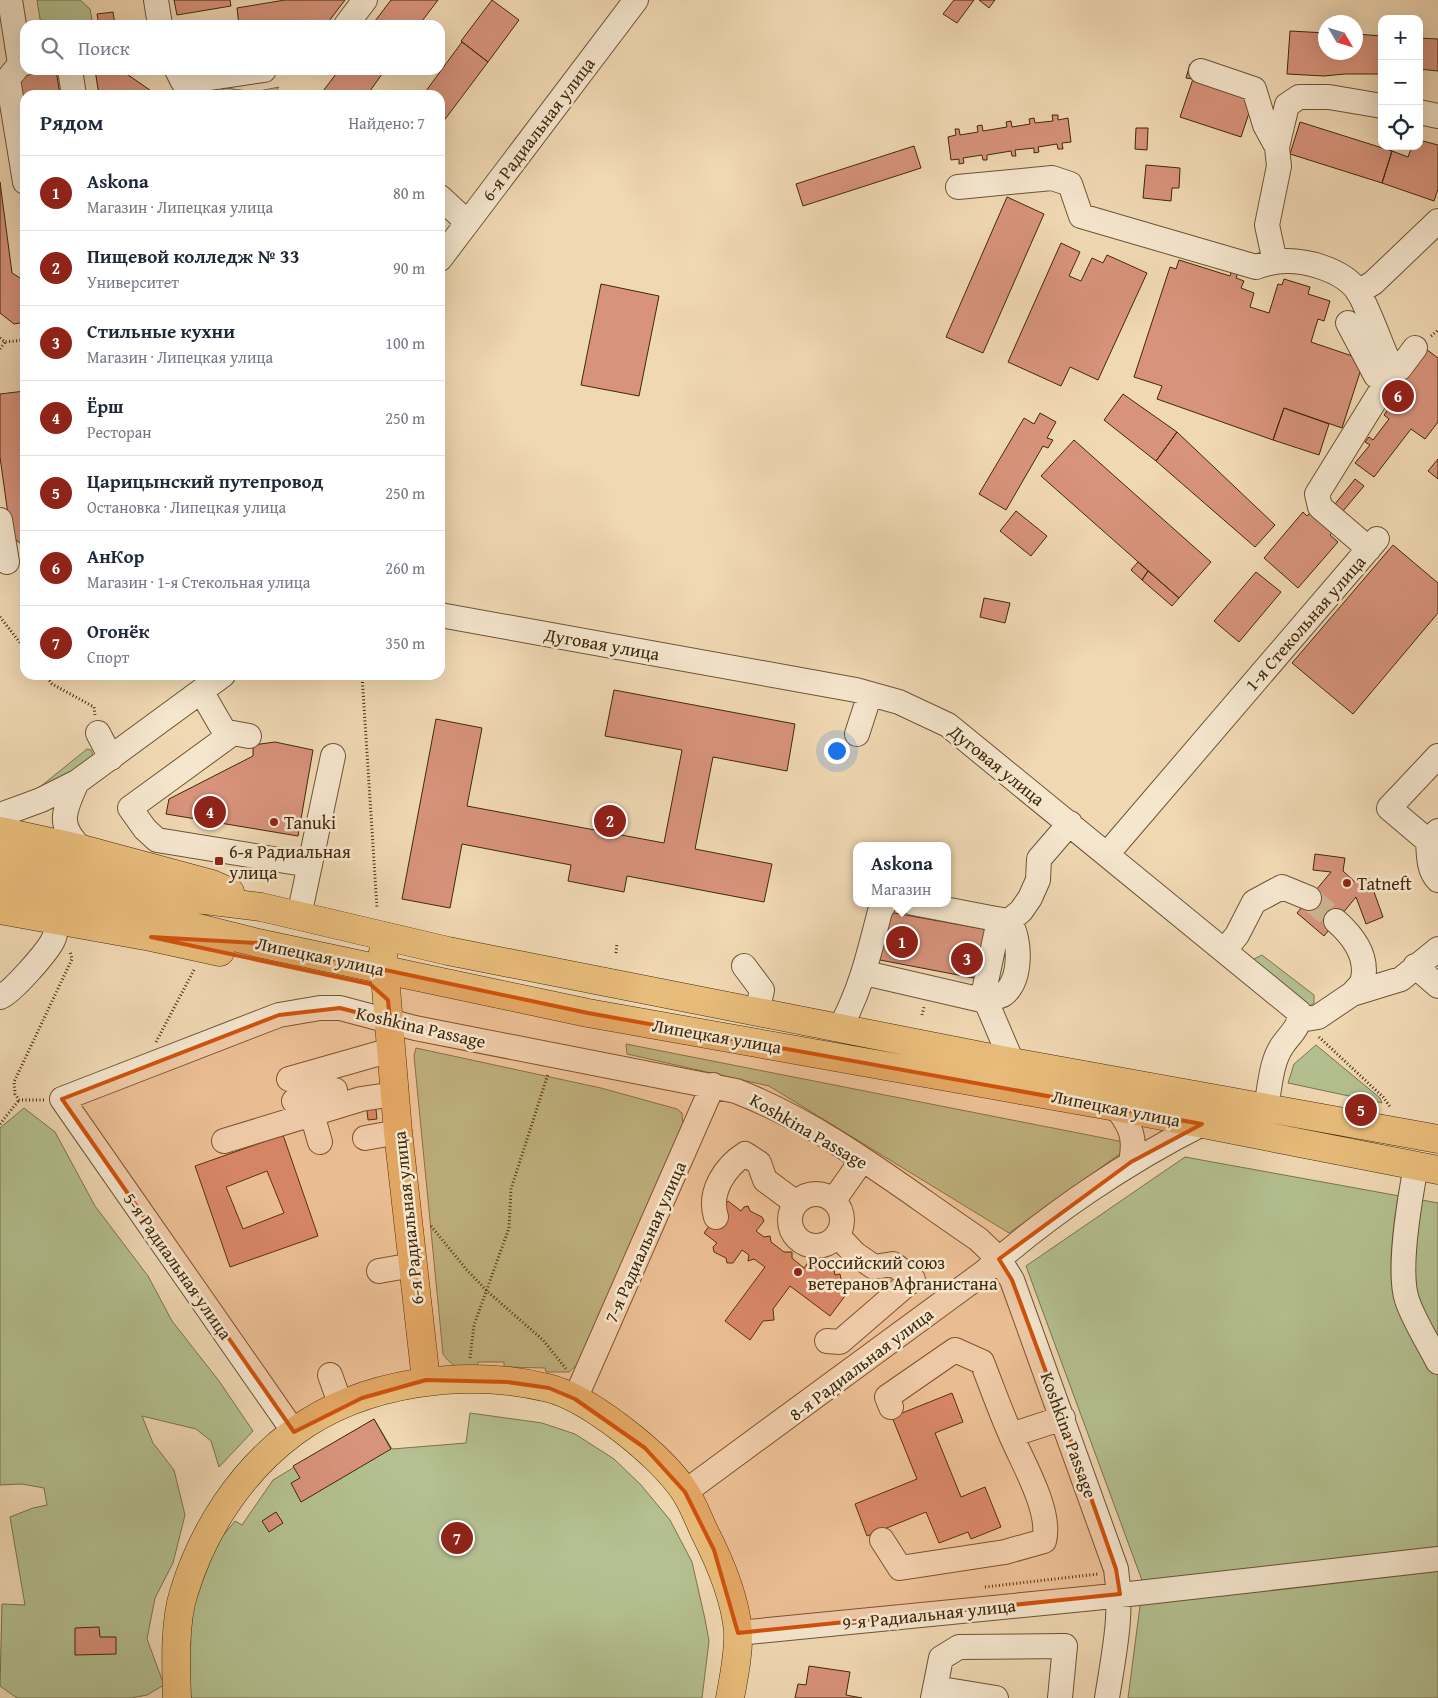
<!DOCTYPE html>
<html lang="ru">
<head>
<meta charset="utf-8">
<style>
	body { margin:0; font-family:"Gentium Book Plus",serif; background:#f2f2f3; color:#1f2937 }
	.controls { position:absolute; right:15px; top:15px; display:grid; overflow:hidden; border-radius:10px; box-shadow:0 5px 20px #0002 }
	.controls button { width:45px; height:45px; display:grid; place-items:center; padding:0; border:0; border-bottom:1px solid #e0e1e3; background:#fff; color:#1f2937; font:25px sans-serif }
	.compass { position:absolute; left:1318px; top:15px; width:45px; height:45px; border-radius:50%; background:#fff; box-shadow:0 5px 20px #0002; rotate:128deg }
	.you { position:absolute; left:836px; top:750px; width:18px; height:18px; margin:-12px; border:4px solid #fff; border-radius:50%; background:#1a73e8; box-shadow:0 0 0 8px #1a73e833 }
	.badge { display:grid; place-items:center; width:32px; height:32px; border-radius:50%; background:#8f2418; color:#fff; font-size:16px; font-weight:700 }
	.pin { position:absolute; translate:-50% -50%; border:2px solid #fff; box-shadow:0 1px 5px #0006 }
	.popup { position:absolute; left:853px; top:842px; width:98px; height:65px; box-sizing:border-box; display:grid; place-content:center; border-radius:10px; background:#fff; filter:drop-shadow(0 1px 4px #0005); font-size:16px; white-space:nowrap; color:#747a83 }
	.popup b { font-size:19px; color:#1f2937 }
	.popup::after { content:''; position:absolute; left:50%; top:100%; margin-left:-10px; border:10px solid transparent; border-top-color:#fff }
	.list { margin:0; padding:0; list-style:none }
	h2 { display:flex; justify-content:space-between; align-items:center; height:65px; margin:0; padding:0 20px; font-size:21px }
	h2 small { font-size:16px; font-weight:400; color:#747a83 }
	.list li { display:grid; grid-template-columns:32px 1fr auto; gap:15px; align-items:center; box-sizing:border-box; height:75px; padding:0 20px; border-top:1px solid #e0e1e3 }
	.list b { display:block; font-size:19px; white-space:nowrap }
	.list p { margin:0; font-size:16px; white-space:nowrap; color:#747a83 }
	.list em { font-size:16px; font-style:normal; color:#747a83 }
	.icon { flex:none; width:28px; height:28px; fill:none; stroke:currentColor; stroke-width:2; stroke-linecap:round; stroke-linejoin:round }
	.map { position:relative; flex:none; width:1438px; height:1698px; overflow:hidden }
	.search { position:absolute; background:#fff; box-shadow:0 5px 20px #0002; left:20px; top:20px; width:425px; height:55px; display:flex; align-items:center; gap:12px; box-sizing:border-box; padding:0 18px; border-radius:15px; color:#747a83; font-size:19px }
	.panel { position:absolute; background:#fff; box-shadow:0 5px 20px #0002; left:20px; top:90px; width:425px; height:590px; border-radius:15px }
	.map>svg:first-child { display:block }
	.green { fill:#b4c091; stroke:#7a744d }
	.building { fill:#d7937b; stroke:#412809; fill-rule:evenodd }
	.lines { fill:none; stroke-linecap:round; stroke-linejoin:round }
	.minor-tunnel { stroke:#cdb591; stroke-width:24; stroke-dasharray:24 12; stroke-linecap:butt }
	.minor-casing { stroke:#6d5434; stroke-width:26 }
	.major-casing { stroke:#412809; stroke-width:29 }
	.path { stroke:#412809; stroke-width:3; stroke-dasharray:1 2.5; stroke-linecap:butt }
	.minor { stroke:#f5e6ce; stroke-width:24 }
	.major { stroke:#e8bc7a; stroke-width:28 }
	.marked { fill:#cf520c; fill-opacity:0.2; stroke:#cf520c; stroke-width:4; stroke-linejoin:round }
	.poi-dot { fill:#8f2418; stroke:#f5e6ce; stroke-width:2 }
	.labels { text-anchor:middle; dominant-baseline:central; stroke-width:5; stroke-linejoin:round; paint-order:stroke }
	.street-label { font-size:18px; fill:#412809; stroke:#f5e6ce }
	.poi-label { font-size:18px; fill:#412809; stroke:#f5e6ce; text-anchor:start }
</style>
</head>
<body>
<div class="map">
<svg width="1438" height="1698" viewBox="0 0 1438 1698">
	<rect width="100%" height="100%" fill="#f0d8b3"/>
	<filter id="stains"><feTurbulence type="fractalNoise" baseFrequency=".004" numOctaves="4"/><feColorMatrix values="0 0 0 0 .2 0 0 0 0 .09 0 0 0 0 .02 0 0 0 .5 -.17"/></filter>
	<radialGradient id="worn" r=".72"><stop offset=".6" stop-color="#630" stop-opacity="0"/><stop offset="1" stop-color="#630" stop-opacity=".3"/></radialGradient>
	<!-- green -->
	<path class="green" d="M37,0H80L90,9L93,25H41Z
		M279,87L273,95H211L226,88L254,92Z
		M87,749L91,750L93,755L91,761L30,795Z
		M1262,955L1314,995V1003L1310,1006H1304L1255,964L1254,959Z
		M626,1044L1134,1144L1009,1233L769,1086L627,1054Z
		M1316,1045L1380,1098L1382,1103L1288,1083L1294,1064Z
		M416,1048L601,1088L677,1109L682,1113L683,1126L580,1362L569,1372H546L545,1368L504,1367V1362H478L477,1369C461,1368 452,1368 443,1354L414,1056Z
		M24,1108L55,1132L95,1206L148,1276L172,1321L219,1381L253,1431L219,1467L211,1441L196,1429L142,1416L153,1443L174,1470L185,1515L173,1563L155,1598L147,1639L164,1685L147,1695L131,1698H17L0,1686L2,1604L25,1605L10,1517L33,1508L47,1505L44,1488L22,1484L0,1485V1128Z
		M1185,1157L1438,1203V1698H1128L1143,1583L1026,1266Z
		M470,1413L542,1423L575,1434L614,1459L641,1485L670,1520L692,1562L705,1619L709,1641L702,1698H189L186,1670L191,1643L188,1619L217,1543L235,1521L242,1525L273,1480L374,1419L392,1449L466,1443Z"/>
	<!-- building -->
	<path class="building" d="M174,0H230L231,6L177,15Z
		M285,0H345L326,25H239L237,8Z
		M391,0H438L419,25H372Z
		M492,0L519,20L488,62L461,41Z
		M954,0H974L957,23L943,14Z
		M979,0H995L989,8Z
		M113,12L115,25H99L97,14Z
		M1290,31L1326,33V52H1356V34L1382,36V74H1345L1324,76L1287,74Z
		M1419,38L1438,39V71L1419,69Z
		M462,42L488,62L440,126V95H423Z
		M1190,64L1252,92L1246,106L1251,107L1241,137L1180,117L1193,79L1186,78Z
		M56,70L60,95H25V127L17,77Z
		M95,70H121L157,95H99Z
		M339,70H385L367,95H320Z
		M1052,115H1058V120L1068,118L1071,142L1062,143L1063,149H1058L1057,144L1038,147L1039,152L1034,153V148L1015,150L1016,156H1012L1011,151L987,155V160H983L982,155L963,158L964,163L959,164V159L951,160L948,137L956,135L955,129H959L960,135L978,132L977,126L982,125L983,131L1007,127L1006,122L1011,121L1012,127L1030,124L1029,119L1034,118L1035,123L1053,121Z
		M1300,122L1392,151L1382,183L1290,154Z
		M1136,128H1148L1147,150L1135,149Z
		M1419,140L1438,145V189L1434,201L1382,183L1392,151L1408,157L1412,146H1419Z
		M914,146L921,168L803,206L796,184Z
		M1146,165L1180,168L1179,188H1172L1171,201L1143,198Z
		M0,182L12,273L25,281V322L14,324L0,313Z
		M1007,197L1044,214L983,353L946,337Z
		M1061,243L1080,252L1069,276L1081,281L1092,258L1103,263L1107,255L1147,273L1098,380L1070,367L1061,386L1008,362Z
		M1179,260L1230,276L1232,270L1238,273L1236,278L1244,281L1241,288L1254,293L1250,307L1269,313L1278,284L1282,285L1284,279L1310,287L1308,294L1330,301L1324,321L1318,319L1311,342L1364,360L1342,428L1284,408L1273,440L1157,399L1162,386L1134,377L1170,267L1176,269Z
		M601,284L659,296L639,396L581,385Z
		M1422,346L1438,358V422L1425,439L1411,429L1374,477L1355,463L1370,445L1365,442L1369,437L1373,440L1389,419L1384,415L1392,404L1382,397Z
		M25,391V547L11,536L0,457V394Z
		M1123,394L1177,432L1156,461L1104,420Z
		M1284,408L1329,424L1319,455L1273,440Z
		M1040,413L1056,422L1047,438L1053,440L1048,448L1043,446L1006,510L979,494L1024,418L1034,424Z
		M1177,432L1275,525L1255,547L1156,461Z
		M1074,440L1211,562L1179,598L1041,476Z
		M1438,459V479L1428,471Z
		M1355,479L1364,486L1343,511L1335,504Z
		M1016,511L1047,536L1031,556L1000,531Z
		M1303,512L1307,516L1311,512L1334,531L1330,535L1338,542L1298,588L1264,558Z
		M1393,545L1438,583V613L1353,714L1292,663Z
		M1138,562L1148,571L1142,580L1131,570Z
		M1148,571L1179,598L1172,606L1142,580Z
		M1256,572L1281,592L1239,642L1214,621Z
		M984,598L1010,603L1005,623L980,617Z
		M614,690L795,724L787,771L713,757L695,849L772,864L764,902L627,876L624,892L568,881L571,865L462,844L450,908L402,899L436,719L482,728L467,806L664,843L682,750L605,736Z
		M275,742L313,750L298,836L166,814L169,799L253,756V745Z
		M1315,854L1345,858L1343,871L1355,882L1369,878L1383,917L1366,924L1356,897L1324,936L1297,913L1331,872L1313,870Z
		M889,912L989,930L979,979L880,960Z
		M375,1101L377,1119L368,1120L366,1102Z
		M283,1135L318,1236L230,1267L195,1166ZM267,1171L284,1213L243,1229L226,1187Z
		M728,1201L741,1211L744,1207L748,1206L750,1211L762,1217L764,1221L756,1231L764,1237L770,1236L771,1242L784,1252H792V1258L804,1268L812,1257H817L818,1262L823,1261V1266L828,1265L829,1270H834L835,1275L840,1274L841,1279L851,1288L830,1316L790,1286L773,1309L774,1320L763,1321L750,1340L725,1321L765,1267L754,1259L748,1261L749,1255L742,1250L733,1263H727L726,1258L714,1252L713,1247L717,1243L704,1233Z
		M952,1393L963,1422L935,1433L961,1497L985,1487L1001,1527L971,1539L968,1532L939,1543L926,1512L867,1536L855,1504L917,1479L892,1417Z
		M374,1419L391,1449L301,1502L291,1483L300,1478L293,1466Z
		M276,1512L283,1523L269,1532L262,1521Z
		M99,1627L100,1637H116V1654L75,1655V1628Z
		M809,1666L850,1672L846,1695L862,1698H795L798,1684L806,1685Z"/>
	<g class="lines">
		<!-- minor-tunnel -->
		<path class="minor-tunnel" d="M1309,898L1336,921"/>
		<!-- minor casing -->
		<g class="minor-casing">
			<path id="minor" d="M10,0L20,64L25,63
				M156,0L160,25
				M346,25L365,0
				M20,64L8,79L25,182
				M70,70L74,95
				M177,70L183,82L264,70
				M1201,71L1254,89L1265,125L1277,147L1279,166L1267,225L1275,262
				M1419,112L1438,116
				M1277,147L1287,105L1299,97H1329L1382,106
				M958,187L1052,178L1070,184L1081,216L1256,267C1262,265 1269,263 1275,262C1302,258 1344,269 1359,293C1370,313 1378,337 1387,358L1389,369L1387,381L1317,494L1320,507L1369,549
				M440,197L467,222
				M440,259L636,0
				M1358,292L1373,283L1438,221
				M1348,323L1376,376L1387,381
				M1389,369L1400,368L1415,348
				M0,520L7,562
				M440,615L856,690L899,702L948,725L1299,1012C1301,1027 1290,1034 1282,1046C1271,1062 1270,1087 1266,1107
				M201,691L227,736
				M98,733L111,758
				M857,734L870,694
				M249,736L233,733L130,808L145,829L157,840L310,865
				M77,782C64,811 56,825 82,849
				M0,815L41,800L77,782L223,675
				M1438,831L1428,841C1429,854 1428,870 1438,880
				M1428,841L1389,808L1438,756
				M1108,853L1377,539
				M913,903L991,918L998,925L984,991L986,1001L1012,1062
				M299,916L333,756
				M1009,921L1021,911L1030,898L1038,880L1039,859L1070,823
				M1336,921C1353,936 1368,955 1363,979C1362,984 1356,990 1352,994
				M1225,950L1237,935L1254,902L1282,887L1309,898
				M744,966L762,990L757,1012
				M1415,966L1438,986
				M865,973L986,1001C991,999 999,997 1004,994C1022,979 1021,938 1009,921L991,918
				M0,997C10,995 48,951 53,940C56,935 56,927 57,921
				M1300,1020L1318,1017L1352,994L1401,979L1438,949
				M840,1028C861,989 869,954 880,911L885,903
				M289,1079L391,1050
				M294,1101L335,1090
				M1116,1107C1131,1126 1136,1138 1131,1162
				M312,1114L320,1142
				M365,1138L398,1132
				M224,1141L361,1099L395,1094
				M1416,1166C1410,1198 1397,1270 1407,1300C1414,1321 1428,1342 1438,1362
				M790 1220a26 26 0 1 1 52 0a26 26 0 1 1-52 0Z
				M834,1200L862,1160
				M716,1217C708,1192 725,1167 745,1154L759,1163L765,1180L796,1203
				M379,1271L413,1265
				M827,1341L840,1342L913,1279L893,1264L874,1267L855,1254L838,1236
				M330,1375L341,1406
				M575,1399L713,1085
				M294,1432L62,1099L279,1015L320,1008H340L415,1028L736,1091C824,1125 901,1187 978,1239L999,1259L1012,1280L1116,1569C1123,1614 1114,1653 1107,1698
				M1011,1435L1063,1418
				M685,1492L983,1273C1047,1216 1126,1162 1202,1124
				M882,1540L900,1568L1005,1552L1044,1541C1052,1511 1022,1462 1010,1433C1000,1410 991,1385 982,1362L955,1350L887,1397L891,1407
				M738,1633L1094,1598L1438,1559
				M935,1688L996,1698
				M933,1698L941,1658L959,1647L1065,1646L1060,1698"/>
		</g>
		<!-- major casing -->
		<g class="major-casing">
			<path id="major" d="M0,831L82,849L212,884L230,892
				M0,859L188,898L261,907L448,951L1012,1062L1438,1139
				M0,883L123,909L258,943L588,1013L1116,1107L1438,1170
				M0,910L151,937L220,952
				M383,952L398,1132L426,1380
				M177,1698C176,1667 174,1622 184,1592C203,1530 241,1471 294,1432C363,1381 466,1368 548,1388C589,1398 662,1456 685,1492C693,1504 698,1518 704,1531C719,1560 735,1598 738,1631C739,1653 734,1676 730,1698"/>
		</g>
		<!-- path -->
		<path class="path" d="M1431,336L1438,330
			M0,338L5,342L25,340
			M0,349L5,342
			M0,617L25,649
			M45,675L52,684L94,707L95,715
			M362,675L377,908
			M616,953L617,943
			M922,1015L924,1007
			M1319,1037L1383,1097L1391,1108
			M156,1042L195,968
			M44,1100H19L15,1094L14,1082L72,959L70,951
			M0,1124L19,1100
			M431,1226L466,1269L487,1291L543,1340L567,1370
			M470,1358L474,1325L509,1228L511,1189L548,1074
			M985,1587L1098,1574"/>
		<!-- minor -->
		<use href="#minor" class="minor"/>
		<!-- major -->
		<use href="#major" class="major"/>
	</g>
	<!-- marked area -->
	<path class="marked" d="M151,937L258,943L588,1013L1202,1124L1131,1162L999,1259L1012,1280L1063,1418L1116,1569L1120,1594L738,1633L714,1550L685,1492L645,1448L575,1399L549,1388L507,1382L426,1380L362,1398L294,1432L62,1099L279,1015L340,1008L390,1021L388,1000L370,984Z"/>
	<!-- markers -->
	<g class="poi-dot">
		<circle cx="274" cy="822" r="5"/>
		<rect x="214" y="856" width="10" height="10" rx="2.5"/>
		<circle cx="1347" cy="883" r="5"/>
		<circle cx="798" cy="1272" r="5"/>
	</g>
	<g class="labels">
		<!-- street labels -->
		<g class="street-label">
			<text transform="translate(538 129) rotate(-53)">6-я Радиальная улица</text>
			<text transform="translate(1305 623) rotate(-49)">1-я Стекольная улица</text>
			<text transform="translate(602 644) rotate(10)">Дуговая улица</text>
			<text transform="translate(997 765) rotate(39)">Дуговая улица</text>
			<text transform="translate(320 956) rotate(12)">Липецкая улица</text>
			<text transform="translate(421 1027) rotate(13)">Koshkina Passage</text>
			<text transform="translate(717 1036) rotate(10)">Липецкая улица</text>
			<text transform="translate(1116 1108) rotate(11)">Липецкая улица</text>
			<text transform="translate(809 1131) rotate(30)">Koshkina Passage</text>
			<text transform="translate(408 1218) rotate(-96)">6-я Радиальная улица</text>
			<text transform="translate(645 1242) rotate(-66)">7-я Радиальная улица</text>
			<text transform="translate(178 1266) rotate(55)">5-я Радиальная улица</text>
			<text transform="translate(861 1364) rotate(-37)">8-я Радиальная улица</text>
			<text transform="translate(1069 1435) rotate(70)">Koshkina Passage</text>
			<text transform="translate(929 1614) rotate(-6)">9-я Радиальная улица</text>
		</g>
		<!-- poi labels -->
		<g class="poi-label">
			<text x="284" y="822">Tanuki</text>
			<text x="229" y="851">6-я Радиальная<tspan x="229" dy="21">улица</tspan></text>
			<text x="1357" y="883">Tatneft</text>
			<text x="808" y="1262">Российский союз<tspan x="808" dy="21">ветеранов Афганистана</tspan></text>
		</g>
	</g>
	<rect width="100%" height="100%" filter="url(#stains)"/>
	<rect width="100%" height="100%" fill="url(#worn)"/>
</svg>
<div class="controls">
<button>+</button>
<button>−</button>
<button><svg class="icon" aria-label="locate" viewBox="0 0 24 24"><circle cx="12" cy="12" r="6"/><path d="M12 2v4M12 18v4M2 12h4M18 12h4"/></svg></button>
</div>
<svg class="compass" viewBox="-18 -18 36 36"><path d="M0-13l5 13h-10z" fill="#e53935"/><path d="M0 13l5-13h-10z" fill="#747a83"/></svg>
<div class="you"></div>
<div class="pin badge" style="left:902px;top:942px">1</div>
<div class="popup"><b>Askona</b>Магазин</div>
<div class="pin badge" style="left:610px;top:821px">2</div>
<div class="pin badge" style="left:967px;top:959px">3</div>
<div class="pin badge" style="left:210px;top:812px">4</div>
<div class="pin badge" style="left:1361px;top:1110px">5</div>
<div class="pin badge" style="left:1398px;top:396px">6</div>
<div class="pin badge" style="left:457px;top:1538px">7</div>
<div class="search"><svg class="icon" aria-label="search" viewBox="0 0 24 24"><circle cx="10" cy="10" r="6"/><path d="M15 15l6 6"/></svg>Поиск</div>
<section class="panel">
<h2>Рядом<small>Найдено: 7</small></h2>
<ul class="list">
<li><span class="badge">1</span><div><b>Askona</b><p>Магазин · Липецкая улица</p></div><em>80 m</em></li>
<li><span class="badge">2</span><div><b>Пищевой колледж № 33</b><p>Университет</p></div><em>90 m</em></li>
<li><span class="badge">3</span><div><b>Стильные кухни</b><p>Магазин · Липецкая улица</p></div><em>100 m</em></li>
<li><span class="badge">4</span><div><b>Ёрш</b><p>Ресторан</p></div><em>250 m</em></li>
<li><span class="badge">5</span><div><b>Царицынский путепровод</b><p>Остановка · Липецкая улица</p></div><em>250 m</em></li>
<li><span class="badge">6</span><div><b>АнКор</b><p>Магазин · 1-я Стекольная улица</p></div><em>260 m</em></li>
<li><span class="badge">7</span><div><b>Огонёк</b><p>Спорт</p></div><em>350 m</em></li>
</ul>
</section>
</div>
</body>
</html>
